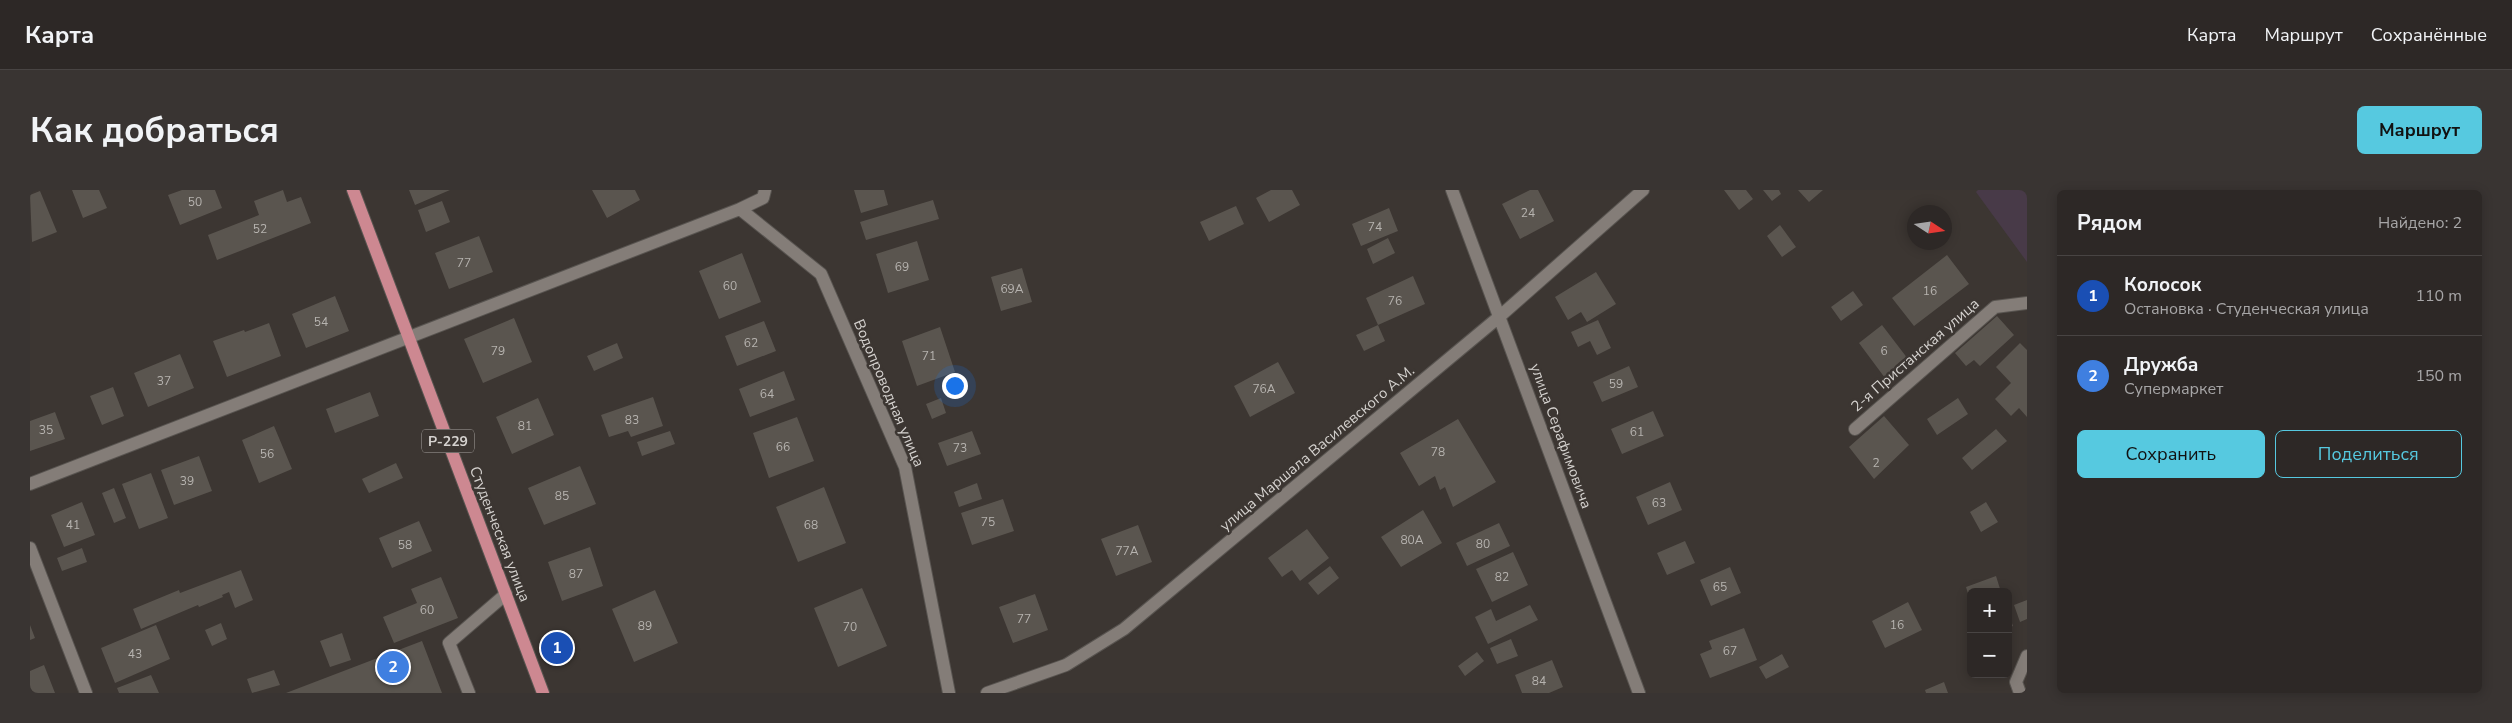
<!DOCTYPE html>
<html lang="ru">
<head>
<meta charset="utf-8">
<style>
	body { margin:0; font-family:"Nunito Sans",sans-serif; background:#393432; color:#f1f3f6 }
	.controls { position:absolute; right:15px; bottom:15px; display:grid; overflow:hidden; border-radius:8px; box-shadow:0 2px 12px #0003 }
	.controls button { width:45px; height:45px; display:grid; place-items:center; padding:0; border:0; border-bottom:1px solid #484443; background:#2d2826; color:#f1f3f6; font:25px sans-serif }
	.compass { position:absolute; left:1877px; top:15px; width:45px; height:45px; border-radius:50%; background:#2d2826; box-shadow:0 2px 12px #0003; rotate:102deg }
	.you { position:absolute; left:924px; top:195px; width:18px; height:18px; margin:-12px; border:4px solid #fff; border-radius:50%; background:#1a73e8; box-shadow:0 0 0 8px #1a73e833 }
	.badge { display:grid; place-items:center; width:32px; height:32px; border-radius:50%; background:#56c9e0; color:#fff; font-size:16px; font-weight:700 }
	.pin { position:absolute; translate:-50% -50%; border:2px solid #fff; box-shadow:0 1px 5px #0006 }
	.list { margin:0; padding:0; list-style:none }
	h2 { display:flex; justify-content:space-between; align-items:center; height:65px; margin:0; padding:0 20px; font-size:21px }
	h2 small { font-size:16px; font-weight:400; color:#a7a6a7 }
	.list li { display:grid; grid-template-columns:32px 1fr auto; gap:15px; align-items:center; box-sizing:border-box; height:80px; padding:0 20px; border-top:1px solid #484443 }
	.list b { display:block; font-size:19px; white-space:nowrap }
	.list p { margin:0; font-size:16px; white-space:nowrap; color:#a7a6a7 }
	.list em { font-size:16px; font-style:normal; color:#a7a6a7 }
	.actions { display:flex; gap:10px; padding:15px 20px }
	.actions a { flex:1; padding:11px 0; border:1px solid #56c9e0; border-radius:8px; text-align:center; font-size:18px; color:#56c9e0 }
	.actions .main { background:#56c9e0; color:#111 }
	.map { position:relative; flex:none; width:1997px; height:503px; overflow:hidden; border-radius:8px }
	header { display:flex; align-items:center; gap:30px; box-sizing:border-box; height:70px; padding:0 25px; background:#2d2826; border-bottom:1px solid #484443 }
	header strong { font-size:24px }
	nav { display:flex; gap:28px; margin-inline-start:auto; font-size:18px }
	.intro { display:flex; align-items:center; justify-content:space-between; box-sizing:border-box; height:120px; padding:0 30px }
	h1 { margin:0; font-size:35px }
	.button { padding:12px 22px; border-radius:8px; background:#56c9e0; color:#111; font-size:18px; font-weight:700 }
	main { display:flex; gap:30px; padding:0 30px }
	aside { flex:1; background:#2d2826; border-radius:8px; box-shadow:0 2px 12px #0003 }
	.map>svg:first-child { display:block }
	.industrial { fill:#483a48 }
	.building { fill:#5a554f }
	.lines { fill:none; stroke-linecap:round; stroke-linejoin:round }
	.lane-casing { stroke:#585450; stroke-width:14 }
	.street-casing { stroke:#585450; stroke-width:14 }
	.secondary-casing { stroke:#585450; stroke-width:14 }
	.primary-casing { stroke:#585450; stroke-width:14 }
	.lane { stroke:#847d78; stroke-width:12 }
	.street { stroke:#847d78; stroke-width:12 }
	.secondary { stroke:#847d78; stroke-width:12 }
	.primary { stroke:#cd8891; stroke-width:12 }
	.labels { text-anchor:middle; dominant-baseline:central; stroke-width:5; stroke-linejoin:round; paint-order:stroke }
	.number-label { font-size:12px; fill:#b6b3af }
	.shield { fill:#3c3632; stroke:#a7a3a0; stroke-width:1 }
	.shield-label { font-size:14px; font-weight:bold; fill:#d5d2cf }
	.street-label { font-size:15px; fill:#d5d2cf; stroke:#3c3632 }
</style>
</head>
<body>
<header>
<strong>Карта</strong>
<nav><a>Карта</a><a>Маршрут</a><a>Сохранённые</a></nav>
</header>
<div class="intro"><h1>Как добраться</h1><a class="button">Маршрут</a></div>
<main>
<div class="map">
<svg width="1997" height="503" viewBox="0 0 1997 503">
	<rect width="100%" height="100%" fill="#3c3632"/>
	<!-- industrial -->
	<path class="industrial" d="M1948,0H1997V72L1946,2Z"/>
	<!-- building -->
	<path class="building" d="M42,0H69L77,18L53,28Z
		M152,0H185L192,18L150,35L138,5Z
		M253,0L257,12L271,7L281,33L187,70L178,45L229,25L224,11Z
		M379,0H420L385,15Z
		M562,0H605L610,10L577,28Z
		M824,0H854L858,15L831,23Z
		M1241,0H1262L1270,15L1239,32L1226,8Z
		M1500,0H1508L1524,31L1490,49L1472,14Z
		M1694,0H1716L1723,9L1709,20Z
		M1733,0H1749L1751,4L1742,11Z
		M1768,0H1793L1779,12Z
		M10,1L27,42L2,52L0,5Z
		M903,10L909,29L836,50L830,32Z
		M412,11L420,32L396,42L388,20Z
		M1206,16L1214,34L1179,51L1170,32Z
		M1359,18L1368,41L1331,56L1322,34Z
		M1750,35L1766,57L1752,67L1737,46Z
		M449,46L463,82L419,99L405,63Z
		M1358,48L1365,63L1343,74L1337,59Z
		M887,51L899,90L858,103L846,64Z
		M712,63L731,112L689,129L669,81Z
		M1917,65L1939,94L1884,136L1862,108Z
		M992,78L1002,112L971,121L961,87Z
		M1566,82L1586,114L1557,132L1551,122L1538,130L1525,107Z
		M1383,86L1395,114L1348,135L1355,151L1334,161L1326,145L1348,135L1336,108Z
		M1823,101L1833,115L1811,131L1801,117Z
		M305,106L319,141L276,158L262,124Z
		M1967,126L1984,145L1950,176L1944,170L1936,176L1925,163Z
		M484,128L502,172L453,193L434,149Z
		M1568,130L1581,158L1567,165L1560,151L1548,157L1541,142Z
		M734,131L746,161L707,176L695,146Z
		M239,133L251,166L197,187L183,151L214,140L215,142Z
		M1852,135L1878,169L1855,188L1829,153Z
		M910,137L925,182L887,196L872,151Z
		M587,153L593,168L564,181L557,166Z
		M1990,153L1997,160V227L1989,218L1981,226L1965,209L1981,193L1966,177Z
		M150,164L164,198L118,217L104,183Z
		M1248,172L1265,203L1220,227L1204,196Z
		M1599,176L1608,197L1572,212L1563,192Z
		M754,181L765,210L720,227L709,199Z
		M83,197L94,226L72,235L60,206Z
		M340,202L349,226L305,243L296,219Z
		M623,207L633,236L601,247L598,241L579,247L571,225Z
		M508,208L524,245L482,264L466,227Z
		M911,208L916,223L902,229L896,214Z
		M1928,208L1938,224L1907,245L1897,229Z
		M1623,221L1634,246L1592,264L1581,239Z
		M25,222L35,249L0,261V231Z
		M1854,226L1879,255L1844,289L1819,257Z
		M767,227L784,271L739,288L723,243Z
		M1428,229L1466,292L1423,317L1415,297L1410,300L1405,286L1389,296L1370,263Z
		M244,236L262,279L229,293L212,250Z
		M1966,239L1977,251L1942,280L1932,268Z
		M640,241L645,254L612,266L607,252Z
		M942,241L951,264L917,276L908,253Z
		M169,266L182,301L144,315L131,280Z
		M366,273L373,288L339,303L332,289Z
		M550,276L566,314L514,335L498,298Z
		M121,283L138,328L109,339L92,294Z
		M1640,292L1652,320L1618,335L1606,307Z
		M947,293L952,309L929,317L924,302Z
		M794,297L816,353L768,372L746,317Z
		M84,298L96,328L84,333L72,303Z
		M973,309L984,341L942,355L931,323Z
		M52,312L65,345L34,357L21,325Z
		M1956,312L1968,332L1951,342L1940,322Z
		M1393,320L1412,353L1371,377L1351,347Z
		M389,331L402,361L362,378L349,348Z
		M1469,333L1480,356L1437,376L1426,353Z
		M1108,335L1122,372L1086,386L1071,349Z
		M1277,339L1299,368L1270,391L1262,380L1252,387L1238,368Z
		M1655,351L1665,373L1637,385L1627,363Z
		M560,357L573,396L532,411L518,372Z
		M52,358L57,372L32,381L27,368Z
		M1483,362L1498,395L1462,412L1446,379Z
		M1300,376L1309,388L1288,405L1278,393Z
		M1700,377L1711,403L1681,416L1670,390Z
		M211,380L223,410L205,418L199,402L192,405L193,407L169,417L168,415L111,439L103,419L149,400L150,403Z
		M1966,386L1971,402H1941L1940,410L1936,397Z
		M411,387L428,428L364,453L353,427L387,413L381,399Z
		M832,398L857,456L808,477L784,418Z
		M625,400L648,453L604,472L582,419Z
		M1005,404L1018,440L983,453L969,417Z
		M1997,410V429L1990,432L1984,415Z
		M1878,412L1892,440L1855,458L1842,431Z
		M1500,415L1508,430L1458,454L1445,427L1461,419L1466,431Z
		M1978,422L1983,436L1978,438Z
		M191,433L197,449L182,456L175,440Z
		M0,435L5,448L0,450Z
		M126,435L140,469L85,493L71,458Z
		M1714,438L1727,470L1680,488L1670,464L1682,459L1679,451Z
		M312,443L321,470L300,477L290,451Z
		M1481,449L1488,466L1467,474L1460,458Z
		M392,451L412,503H256Z
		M1447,462L1454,471L1435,486L1428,476Z
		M1752,464L1759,477L1736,489L1729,477Z
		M1522,470L1533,497L1519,503H1492L1485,485Z
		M14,475L25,503H0V481Z
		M244,480L250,495L222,503L217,489Z
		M121,485L129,503H89L87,498Z
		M1914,492L1918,503H1896L1895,500Z"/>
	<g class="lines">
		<!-- lane casing -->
		<g class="lane-casing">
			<path id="lane" d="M439,503L419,453L476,404
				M1990,503L1986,492L1997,466"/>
		</g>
		<!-- street casing -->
		<g class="street-casing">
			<path id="street" d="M735,0L733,8L710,19L791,84L875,277L919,503
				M1825,239L1965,117L1997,113
				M0,294L710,19
				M0,358L56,503"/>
		</g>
		<!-- secondary casing -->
		<g class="secondary-casing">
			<path id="secondary" d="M1422,0L1609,503
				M957,503L1036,475L1094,439L1469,127L1613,0"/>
		</g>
		<!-- primary casing -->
		<g class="primary-casing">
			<path id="primary" d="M323,0L513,503"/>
		</g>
		<!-- lane -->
		<use href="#lane" class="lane"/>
		<!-- street -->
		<use href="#street" class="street"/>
		<!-- secondary -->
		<use href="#secondary" class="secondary"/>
		<!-- primary -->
		<use href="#primary" class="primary"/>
	</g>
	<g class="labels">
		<!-- number labels -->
		<g class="number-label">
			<text x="165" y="12">50</text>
			<text x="1498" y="23">24</text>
			<text x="1345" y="37">74</text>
			<text x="230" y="39">52</text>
			<text x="434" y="73">77</text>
			<text x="872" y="77">69</text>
			<text x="700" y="96">60</text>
			<text x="982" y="99">69А</text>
			<text x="1900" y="101">16</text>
			<text x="1365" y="111">76</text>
			<text x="291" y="132">54</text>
			<text x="721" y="153">62</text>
			<text x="468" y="161">79</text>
			<text x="1854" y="161">6</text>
			<text x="899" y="166">71</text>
			<text x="134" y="191">37</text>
			<text x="1586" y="194">59</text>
			<text x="1234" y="199">76А</text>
			<text x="737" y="204">64</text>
			<text x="602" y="230">83</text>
			<text x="495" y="236">81</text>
			<text x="16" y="240">35</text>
			<text x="1607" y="242">61</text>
			<text x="753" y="257">66</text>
			<text x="930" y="258">73</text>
			<text x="1408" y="262">78</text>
			<text x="237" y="264">56</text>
			<text x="1846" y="273">2</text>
			<text x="157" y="291">39</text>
			<text x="532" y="306">85</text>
			<text x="1629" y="313">63</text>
			<text x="958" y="332">75</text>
			<text x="43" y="335">41</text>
			<text x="781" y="335">68</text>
			<text x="1382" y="350">80А</text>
			<text x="1453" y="354">80</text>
			<text x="375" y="355">58</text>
			<text x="1097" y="361">77А</text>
			<text x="546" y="384">87</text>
			<text x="1472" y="387">82</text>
			<text x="1690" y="397">65</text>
			<text x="397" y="420">60</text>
			<text x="994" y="429">77</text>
			<text x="1867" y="435">16</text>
			<text x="615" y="436">89</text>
			<text x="820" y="437">70</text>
			<text x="1700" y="461">67</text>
			<text x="105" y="464">43</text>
			<text x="1509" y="491">84</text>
		</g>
		<!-- shield labels -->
		<rect class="shield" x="392" y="239.5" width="52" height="23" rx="4"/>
		<g class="shield-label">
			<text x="418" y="251">Р-229</text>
		</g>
		<!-- street labels -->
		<g class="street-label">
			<text transform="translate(1885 165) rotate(-41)">2-я Пристанская улица</text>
			<text transform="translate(859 203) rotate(67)">Водопроводная улица</text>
			<text transform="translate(1531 246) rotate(70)">улица Серафимовича</text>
			<text transform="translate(1287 258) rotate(-40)">улица Маршала Василевского А.М.</text>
			<text transform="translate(470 344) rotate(69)">Студенческая улица</text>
		</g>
	</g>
</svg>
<div class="controls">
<button>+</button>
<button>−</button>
</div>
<svg class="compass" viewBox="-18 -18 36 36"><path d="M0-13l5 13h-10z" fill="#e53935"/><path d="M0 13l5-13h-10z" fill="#a7a6a7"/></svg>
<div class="you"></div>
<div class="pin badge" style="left:527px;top:458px;background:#1a4fb4">1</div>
<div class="pin badge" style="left:363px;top:477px;background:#3f7fe0">2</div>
</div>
<aside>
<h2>Рядом<small>Найдено: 2</small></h2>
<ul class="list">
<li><span class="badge" style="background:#1a4fb4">1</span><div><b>Колосок</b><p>Остановка · Студенческая улица</p></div><em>110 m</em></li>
<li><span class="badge" style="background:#3f7fe0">2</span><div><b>Дружба</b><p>Супермаркет</p></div><em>150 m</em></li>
</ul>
<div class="actions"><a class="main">Сохранить</a><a>Поделиться</a></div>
</aside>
</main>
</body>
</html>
